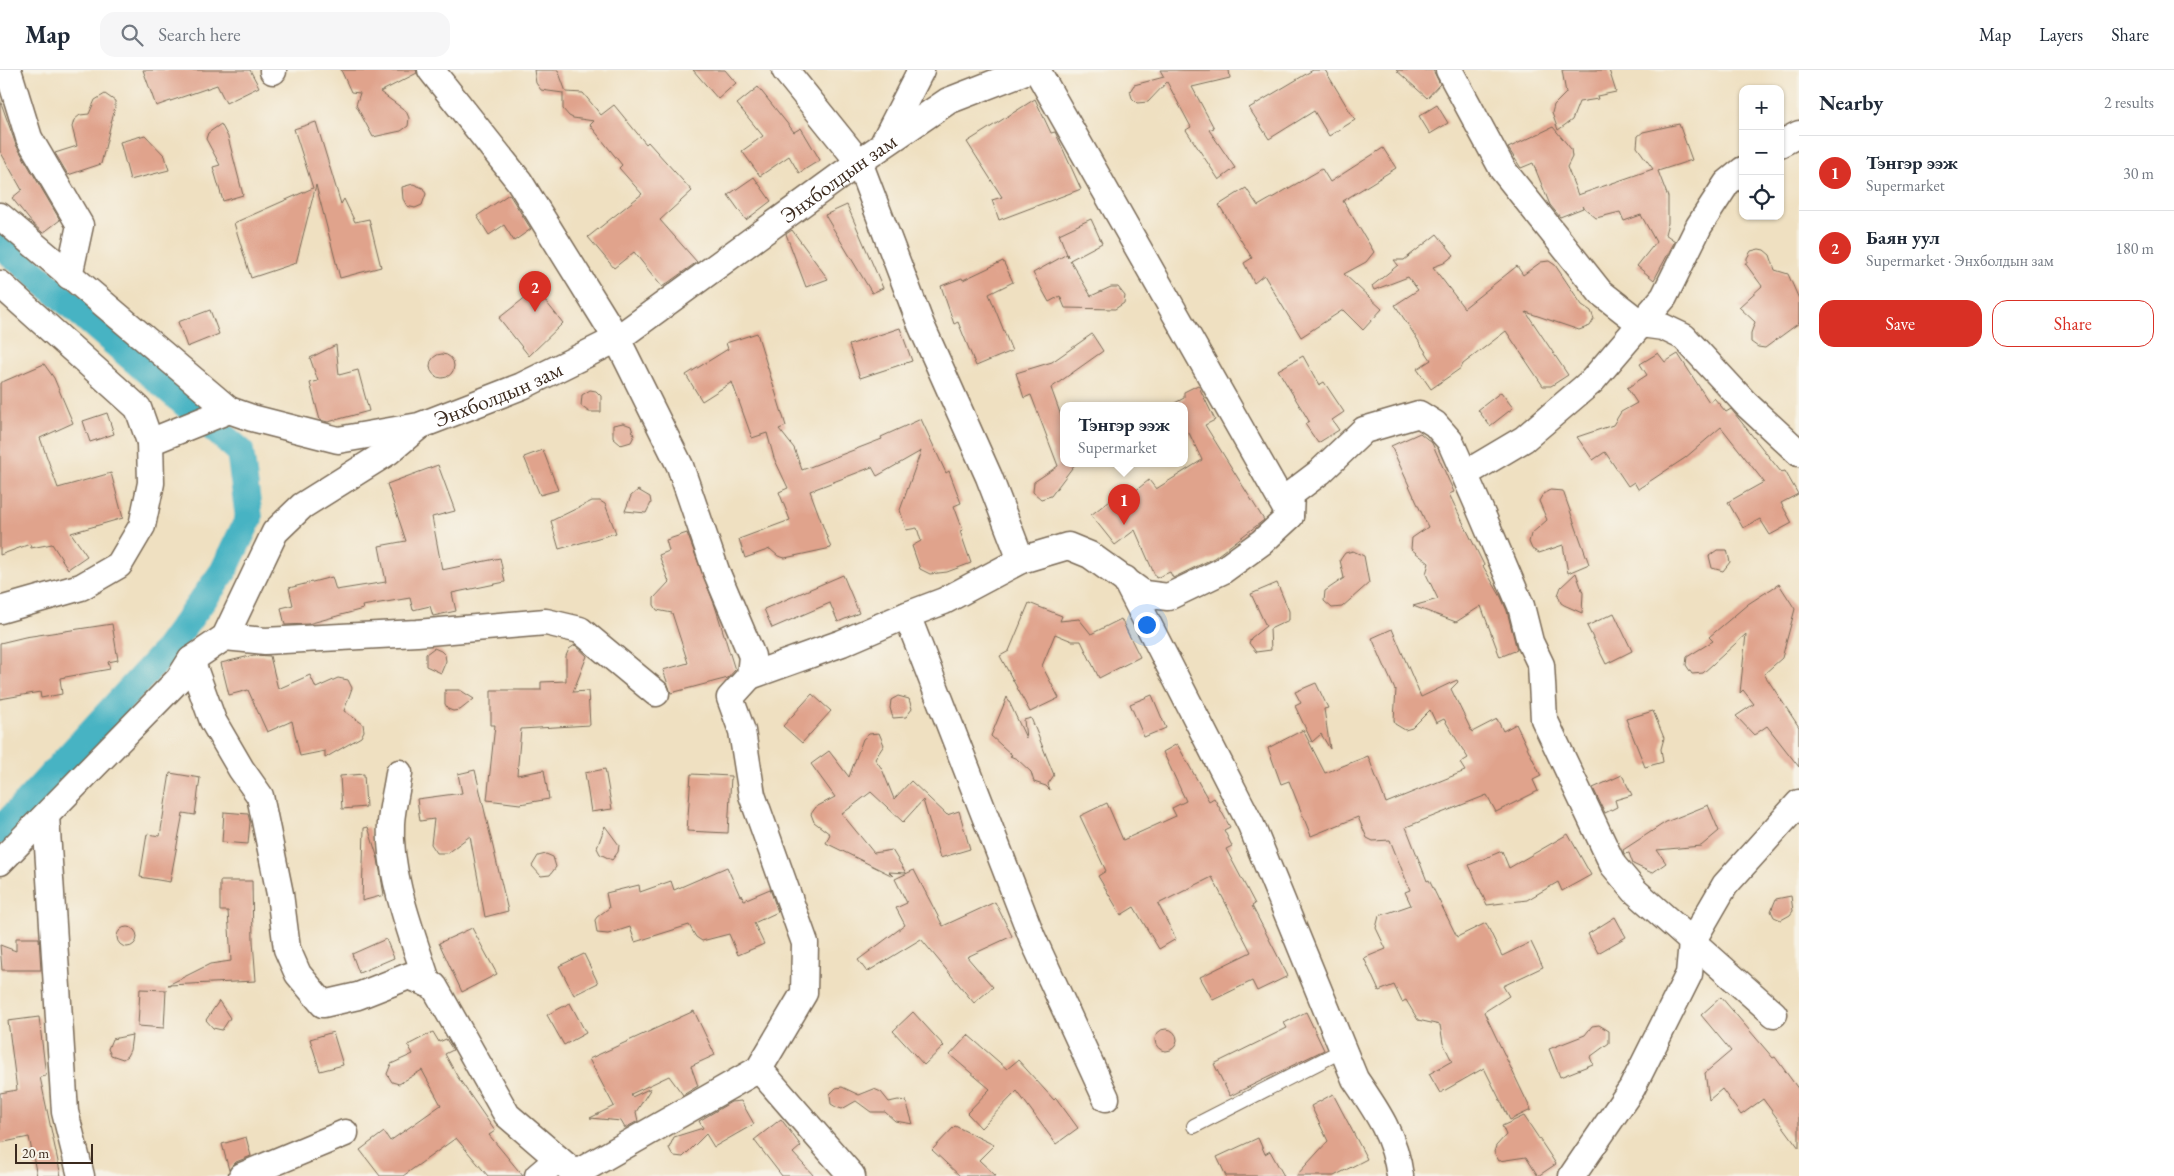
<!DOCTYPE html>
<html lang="en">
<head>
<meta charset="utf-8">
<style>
	body { margin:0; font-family:"EB Garamond",serif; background:#f6f6f7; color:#1f2937 }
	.controls { position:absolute; right:15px; top:15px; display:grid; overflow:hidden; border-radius:10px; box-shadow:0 1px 4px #0004 }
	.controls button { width:45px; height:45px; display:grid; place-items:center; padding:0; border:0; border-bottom:1px solid #e0e1e3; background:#fff; color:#1f2937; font:25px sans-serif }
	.scale { position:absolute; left:15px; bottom:12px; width:78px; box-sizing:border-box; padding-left:5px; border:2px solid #3b2a1e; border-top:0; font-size:14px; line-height:18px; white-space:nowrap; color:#3b2a1e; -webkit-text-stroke:4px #f7f3e8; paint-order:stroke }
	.you { position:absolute; left:1146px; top:554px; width:18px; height:18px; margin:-12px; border:4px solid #fff; border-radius:50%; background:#1a73e8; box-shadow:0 0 0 8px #1a73e833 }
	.badge { display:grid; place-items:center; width:32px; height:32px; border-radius:50%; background:#d93025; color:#fff; font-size:16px; font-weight:700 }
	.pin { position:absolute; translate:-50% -41px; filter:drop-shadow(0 1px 2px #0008) }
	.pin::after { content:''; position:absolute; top:26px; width:18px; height:15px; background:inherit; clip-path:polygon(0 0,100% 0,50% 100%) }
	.popup { position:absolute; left:1060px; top:332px; width:128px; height:65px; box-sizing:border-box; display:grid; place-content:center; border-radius:10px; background:#fff; filter:drop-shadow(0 1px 4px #0005); font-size:16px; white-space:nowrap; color:#747a83 }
	.popup b { font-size:19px; color:#1f2937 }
	.popup::after { content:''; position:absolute; left:50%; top:100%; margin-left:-10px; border:10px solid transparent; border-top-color:#fff }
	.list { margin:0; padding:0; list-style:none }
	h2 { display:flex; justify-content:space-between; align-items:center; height:65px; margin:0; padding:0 20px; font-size:21px }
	h2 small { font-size:16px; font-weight:400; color:#747a83 }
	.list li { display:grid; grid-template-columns:32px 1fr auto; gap:15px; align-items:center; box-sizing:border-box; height:75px; padding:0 20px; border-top:1px solid #e0e1e3 }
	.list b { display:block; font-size:19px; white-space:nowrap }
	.list p { margin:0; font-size:16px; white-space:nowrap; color:#747a83 }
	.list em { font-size:16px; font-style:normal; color:#747a83 }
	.actions { display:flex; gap:10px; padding:15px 20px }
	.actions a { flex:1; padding:11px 0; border:1px solid #d93025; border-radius:15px; text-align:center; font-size:18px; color:#d93025 }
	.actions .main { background:#d93025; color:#fff }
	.icon { flex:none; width:28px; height:28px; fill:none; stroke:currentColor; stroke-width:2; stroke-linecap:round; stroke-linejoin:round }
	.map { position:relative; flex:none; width:1799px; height:1106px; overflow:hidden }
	header { display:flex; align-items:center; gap:30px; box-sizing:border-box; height:70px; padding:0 25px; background:#fff; border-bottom:1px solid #e0e1e3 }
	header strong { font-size:24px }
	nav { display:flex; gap:28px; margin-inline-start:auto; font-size:18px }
	.search { width:350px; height:45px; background:#f6f6f7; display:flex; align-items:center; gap:12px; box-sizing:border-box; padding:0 18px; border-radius:15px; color:#747a83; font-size:19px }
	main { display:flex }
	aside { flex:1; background:#fff }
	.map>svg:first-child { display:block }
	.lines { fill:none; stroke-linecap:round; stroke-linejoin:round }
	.canal { stroke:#46b3c3; stroke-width:28 }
	.building { fill:#e0a38c }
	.service-casing { stroke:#7a6a57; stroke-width:16 }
	.minor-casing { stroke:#7a6a57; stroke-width:29 }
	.service { stroke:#fff; stroke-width:14 }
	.minor { stroke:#fff; stroke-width:26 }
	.labels { text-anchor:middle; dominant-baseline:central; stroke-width:4.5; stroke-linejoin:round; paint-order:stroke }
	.street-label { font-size:22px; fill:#3b2a1e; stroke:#f7f3e8 }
</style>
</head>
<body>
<header>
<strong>Map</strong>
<div class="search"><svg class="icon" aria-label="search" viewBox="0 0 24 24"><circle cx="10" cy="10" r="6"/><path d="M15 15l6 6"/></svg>Search here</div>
<nav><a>Map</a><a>Layers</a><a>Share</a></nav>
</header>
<main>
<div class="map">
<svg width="1799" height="1106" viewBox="0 0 1799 1106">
	<rect width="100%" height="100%" fill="#f7f3e8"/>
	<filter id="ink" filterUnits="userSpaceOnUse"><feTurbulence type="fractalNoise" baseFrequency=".02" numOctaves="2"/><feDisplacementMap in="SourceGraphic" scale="10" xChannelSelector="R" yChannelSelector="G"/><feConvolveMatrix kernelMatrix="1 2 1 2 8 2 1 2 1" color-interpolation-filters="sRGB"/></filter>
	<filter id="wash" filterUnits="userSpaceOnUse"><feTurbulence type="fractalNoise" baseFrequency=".0096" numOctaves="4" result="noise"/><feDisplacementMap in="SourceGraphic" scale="20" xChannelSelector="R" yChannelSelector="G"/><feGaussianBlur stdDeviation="1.12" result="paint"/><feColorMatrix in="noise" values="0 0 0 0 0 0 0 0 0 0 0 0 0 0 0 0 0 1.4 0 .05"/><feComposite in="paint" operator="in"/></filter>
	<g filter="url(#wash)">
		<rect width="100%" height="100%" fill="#efe0c1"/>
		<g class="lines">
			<!-- canal -->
			<path class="canal" d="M0,174L240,381L249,448L223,502L165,582L0,761"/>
		</g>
		<g id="blocks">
			<!-- building -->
			<path class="building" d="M143,0H250L259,17L226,33L217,15L156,36Z
				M341,0H416L417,3L380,22L406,41L409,48L408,56L401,61L373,67L356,35L360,23L351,22Z
				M534,0H558L566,22L583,23L601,45L614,35L646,74L648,72L692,121L660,150L697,192L662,217L634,182L614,198L588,167L642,124L619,98L622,95L590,55L594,51L573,48L569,46L563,39V23L541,20L536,13Z
				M693,0H725L736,13L718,29Z
				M1160,0H1229L1230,8L1192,17L1214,58L1209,60L1235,98L1219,110L1186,60L1191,57L1167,12L1148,32L1137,33L1132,28L1130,21L1134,15L1164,7Z
				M1313,0H1325L1355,50L1329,66L1314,41L1269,69L1249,38Z
				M1396,0H1433L1440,14L1427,28Z
				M1562,0H1609L1616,22L1597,26L1598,29L1579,32L1572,50L1558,60L1552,43L1554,35L1566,23Z
				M758,17L794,62L801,58L820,90L799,103L789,86L760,106L742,81L763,66L737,34Z
				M105,24L115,31V37L101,94L68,105L55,83L77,76L72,57L74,50L80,45L89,44L95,30Z
				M1035,29L1051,63L1055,62L1057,66L1081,119L999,150L992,130L1002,127L967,72Z
				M0,30L16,75L60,150L43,163L32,153L12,128L23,119L22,120L0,81Z
				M1437,35L1448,53L1430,64L1419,46Z
				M316,52L341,134L344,129L355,152L369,149L381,197L340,208L316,115L296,193L251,208L234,153L313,118L294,59Z
				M221,54L228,67L243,125L223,131L213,97L220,95L206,69L208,63Z
				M1679,54L1692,90L1658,101L1668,127V153L1665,164L1675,171L1654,210L1637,196L1656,172L1641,145L1624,151L1620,142L1596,148L1582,136L1583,138L1560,147L1550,135L1533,93L1521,98L1508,78L1553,57L1571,79L1572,87L1567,97L1578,125L1653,99L1637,77L1638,66L1643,62Z
				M145,65L165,86L169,100L130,110L120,72Z
				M1383,78L1396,98L1343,131L1374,182L1366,192L1344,204L1382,239L1363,260L1343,240L1301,267L1264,205L1254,213L1244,193L1252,188L1219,135L1246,118L1258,136L1322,99L1330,112Z
				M754,107L771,131L746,150L728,125Z
				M413,114L423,118L426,124L422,135L415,138L407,136L403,129L402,117Z
				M509,124L531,159L514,171L504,155L489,165L477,146Z
				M847,135L883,218L872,223L825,145Z
				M1091,149L1102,173L1070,190L1091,226L1111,217H1118L1125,226L1124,233L1115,239L1065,238L1060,226L1049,232L1033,203L1067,184L1068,187L1059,164Z
				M792,160L828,209L806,217L786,164Z
				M1437,164L1454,185L1444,193L1433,197L1464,238L1517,196L1523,205L1541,192L1549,191L1555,195L1582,235L1591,241L1594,249L1590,256L1579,260L1526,242L1568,305L1551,316H1543L1506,261L1463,294L1461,298L1431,319L1417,299L1431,290L1395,235L1418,220L1408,207L1374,220L1372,216L1398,195L1394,190H1404Z
				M1759,179L1764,180L1770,185L1775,200L1788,204L1799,229V253L1765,278L1758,277L1751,272V263L1755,252L1739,237L1762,216L1745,193H1747V188L1751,181Z
				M1003,191L1013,212L989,224L1012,281L976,296L958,252L954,254L941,216L962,208L963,210Z
				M531,223L547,233L563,253L529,286L499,248Z
				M210,240L219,264L187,277L178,252Z
				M900,258L912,291L860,308L849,275Z
				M757,263L786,356L779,359L794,378L802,400L882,369L881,367L921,349L946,403L949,401L961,433L954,436L963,460L960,461L971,493L947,502L930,504L920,499L912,476L921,471L917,458L906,460L900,440L921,381L877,406L872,397L810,421L831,478L785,488L778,486L770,479L745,488L739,469L790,450L779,422L788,418L774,388L767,363L752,368L732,312L702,331L686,305L728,279L726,273Z
				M1092,264L1103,281L1051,318L1064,354V394H1075L1051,426L1041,429L1033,422L1034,412L1058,396L1031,325L1024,328L1016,303L1052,292Z
				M336,275L339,305L358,300L369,341L328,352L320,350L310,313L318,311L310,288Z
				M1658,283L1665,292L1678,284L1709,332L1714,328L1726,342L1731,339L1781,402L1785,401L1798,424L1781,433L1792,453L1770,465L1760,449L1743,458L1728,432L1764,412L1721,357L1685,388L1638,419L1634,412L1628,416L1605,382L1593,390L1577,367L1613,355L1621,342L1637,333L1627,318L1647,305L1640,294Z
				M430 296a12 12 0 1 1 24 0a12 12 0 1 1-24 0Z
				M1303,286L1319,315L1324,312L1344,342L1332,350L1339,360L1318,373L1305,354L1309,351L1278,300Z
				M44,294L54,308L73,353L40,368L58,418L111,403L123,448L71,463L87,486L68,499L52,474L31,478L30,474L0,485V313Z
				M1198,315L1215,350L1205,355L1264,450L1214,488L1173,508L1170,502L1156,508L1135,460L1115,475L1091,445L1119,423L1125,429L1149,410L1156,419L1202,390L1189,363L1184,365V336H1176L1175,333L1184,328V322Z
				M590,320L596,321L601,326V342H589L581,336L582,325Z
				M1501,322L1513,338L1490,356L1478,340Z
				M107,343L114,364L90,372L83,351Z
				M623,353L631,356L634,366L631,372L621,375L613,368V355Z
				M1420,363L1432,373L1454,422L1449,424L1484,495L1483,496L1501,527L1507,541L1517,580L1500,587L1481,536L1456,552L1413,536L1438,529L1426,504L1429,493L1411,479L1412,468L1428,457L1391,376Z
				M543,380L558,420L540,425L524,387Z
				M438,395L455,441L432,447L442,500L500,488L505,512L452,523L456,541L433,546L430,536L413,540L410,528L362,536L363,539L308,554L285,555L281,538L293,535L289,518L332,507L336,520L386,512L379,476L406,471L387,414Z
				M638,420L650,427L651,433L646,443L625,441L631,426Z
				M1550,420L1563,421L1589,494L1568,503L1563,475L1539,483L1532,479L1529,472L1531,464L1547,450L1539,431L1543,424Z
				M592,431H600L605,434L616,463L559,479L551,451Z
				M687,463L715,536L735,600L728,608L671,623L663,600L688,593L672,543L657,540L654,535V528L669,512L659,485L669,481L666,470Z
				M1727,480L1730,492L1723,501L1712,498L1709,486L1717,480Z
				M1353,481L1364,486L1369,513L1342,537L1332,538L1324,531L1325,521L1344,508L1340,490L1345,483Z
				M1576,503L1583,523L1582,543L1564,535L1561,533L1558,525L1561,517Z
				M843,505L859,543L838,552L830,533L772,558L764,539Z
				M1277,513L1289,541V550L1270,559L1271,580L1256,582L1249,573L1251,568L1266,556L1251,524Z
				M1779,514L1795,539L1782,588L1764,604L1799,657V697L1767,656L1754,665L1736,646L1754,634L1743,620L1740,623L1746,564L1703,603L1692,604L1686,595L1687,587L1713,571L1709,567L1748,534Z
				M1029,533L1062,546L1060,551L1079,549L1091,564L1121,549L1140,587L1099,608L1081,571H1072L1055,564L1042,596L1059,628L1030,642L1000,586L1009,581Z
				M1614,543L1632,581L1606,594L1587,556Z
				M112,554L118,590L108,592L110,599L60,608L62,624L41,628L40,622L0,629V573L25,567Z
				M1392,559L1421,627L1457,610L1458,612L1451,619L1472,662L1497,649L1503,661L1516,654L1541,706L1533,710L1538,721L1496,742L1487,725L1406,757L1427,811L1429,810L1457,867L1486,853L1502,886L1531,872L1543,897L1503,916L1509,926L1484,942L1531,1040L1510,1050L1484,998L1440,1023L1429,1004L1452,991L1443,973L1440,955L1418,950L1406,930L1402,932L1394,915L1379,921L1364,888L1386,879L1376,858L1379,846L1411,835L1405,822L1410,820L1390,770L1373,771L1367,768L1358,747L1311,766L1289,711L1281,714L1268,678L1303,660L1325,703L1368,686L1386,733L1465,701L1460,693L1468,688L1444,649L1436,653L1430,640L1412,658L1405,660L1395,654L1394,650L1396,619L1395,620L1372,568Z
				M575,575L587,586L573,622L588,621L590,655L521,659L517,705L544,700L549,729L520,734L487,730L495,655H491V620H541V612L566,611V586L569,579Z
				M434,578L441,581L445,585L446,591L441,603L426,596V584Z
				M254,585L270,586L278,619L310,605L316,618L338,608L348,610L352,618L344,641L363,654L364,661L361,667L325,688V681L300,686L292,651L267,662L248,620L229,625L221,593Z
				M1316,613L1328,638L1324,639L1330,679L1321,664L1312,672L1295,636L1301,633L1295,622Z
				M445,620H460L474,629L460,640L453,641L448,639L445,634Z
				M812,624L831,641L802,673L783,656Z
				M1152,625L1166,658L1144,667L1130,634Z
				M898,626L909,629L912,639L906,647L893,648L890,638L891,630Z
				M1007,627L1026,668L1024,650L1031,648L1054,705L1048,714L1050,720L1046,716L1034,712L1031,702L1017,689L1010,686L1012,685L991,666Z
				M1653,641L1664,668L1661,679L1663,692L1645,697L1626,649Z
				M879,663L884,675L875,689L882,699L894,729L911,711L947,745L959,741L970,779L940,788L923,730L903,752L871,722L842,744L874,783L892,780L906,803L889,802L893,806L826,773L830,764L814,752L811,744L816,737L835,727L811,694L829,681L849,707L863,669L869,664Z
				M1177,674L1209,731L1214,728L1230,757L1224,760L1232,776L1226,779L1255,834L1252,836L1288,906L1257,921L1252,911L1213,930L1200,907L1251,882L1212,807L1158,834L1176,869L1159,879L1134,837L1121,845L1098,806L1106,801L1080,746L1107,733L1123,770L1176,746L1172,738L1186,731L1163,682Z
				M605,699L612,739L591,742L585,703Z
				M475,700L508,841L485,847L470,766L447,783H437L431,774L434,749L420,751L417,729L462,723L458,704Z
				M170,703L200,708L195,745L183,743L170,812L140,807L147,764L160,766Z
				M364,704L366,737L342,739L340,706Z
				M691,704L731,706L728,763L687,761Z
				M1622,705L1632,725L1615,730L1617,737L1605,743L1593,718Z
				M1708,735L1719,761L1701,776L1657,780L1666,793L1652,803L1633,794L1629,783L1624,784L1623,780L1666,752Z
				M224,742L248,744L250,752L248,774L222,772Z
				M605,756L619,775L618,782L612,790L600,784L597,778Z
				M368,757L378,789L384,825L362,831L364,758Z
				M1568,764L1591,805L1562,821L1558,812L1527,830L1487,835L1469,795L1502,781L1509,798Z
				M546,784L553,787L556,797L550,805L541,806L532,796L538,786Z
				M727,797L740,826L742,825L744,830L770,819L778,842L754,853L764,874L738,885L729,864L702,871L696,867L689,855L635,872L630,857L608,864L597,863L595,850L597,847L609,838L606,823L639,815L640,822L671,811L674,820Z
				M914,800L943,856L995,832L1012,866L967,887L993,917L974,933L921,869L867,902L858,890L905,855L896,838L907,833L895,809Z
				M220,811H252L253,871L256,911L168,915L210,894L231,891L228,841H220Z
				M1791,826L1793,841L1790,845L1781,850L1774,847L1771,841L1776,829Z
				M1615,847L1626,867L1598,883L1588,864Z
				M117 867a10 10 0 1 1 20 0a10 10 0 1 1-20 0Z
				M472,858L497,904L462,922L439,873Z
				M16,868H39L41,900H2L0,875L16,881Z
				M386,869L394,888L359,903L352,884Z
				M584,884L598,913L574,925L559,896Z
				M140,919L166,920L164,958L138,956Z
				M1721,927L1773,988L1775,987L1799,1020V1078L1763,1029L1741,1045L1722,1019L1709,1030L1705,1003L1731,981L1701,945Z
				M219,931L230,948L222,960L213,958L206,950Z
				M570,933L586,963L564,975L547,945Z
				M694,941L715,985L691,996L698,1016L683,1025L669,1006L631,1024L632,1027L651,1018L636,1042L638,1051L625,1058L621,1051L590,1048L614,1036L589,989Z
				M913,942L944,976L924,995L893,961Z
				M1306,942L1324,980L1230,1026L1214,994L1287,958L1284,953Z
				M39,947L46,1006L40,1007L61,1106H37L29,1067L0,1073V1023L17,1020L8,951Z
				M1599,955L1609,961V973L1590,987L1593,994L1560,1007L1549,979L1585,965L1592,956Z
				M1155 970a11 11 0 1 1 22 0a11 11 0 1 1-22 0Z
				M333,962L343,995L320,1001L310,969Z
				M433,962L439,972L446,969L453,980L445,984L457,1006L495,1061L489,1065L523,1106H488L456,1068L403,1106H380L360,1080L384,1062L390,1071L441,1035L422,1000L399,1014L392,1012L387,1004L391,994L413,984L408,975Z
				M132,965L130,980L127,986L123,989L111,985L108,979L112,969Z
				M968,965L1007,999L1018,990L1054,1030L1056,1028L1078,1058L1056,1074L1017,1021L981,1058L967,1043L990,1019L950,985Z
				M842,1017L859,1025L874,1019L881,1022L889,1032L898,1030L906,1031L913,1054L895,1051L885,1042H871L856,1031L842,1039L836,1037L831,1034L830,1024L836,1018Z
				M1333,1024L1367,1089L1334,1106H1296L1328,1071L1311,1036Z
				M741,1031L754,1054L714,1077L706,1064L683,1087L674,1086L671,1082L669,1078L674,1067L703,1058L699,1051L731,1032Z
				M1524,1046L1556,1094L1538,1106L1526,1087L1499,1091L1494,1082L1496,1076L1506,1065L1502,1056Z
				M781,1049L801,1076L793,1083L814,1106H782L754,1070Z
				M955,1056L994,1075L979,1090L996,1106H960L932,1080Z
				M246,1067L251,1086L236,1092L229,1100L222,1074Z
				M1258,1068L1265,1084L1270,1081L1284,1106H1226L1217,1087Z"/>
		</g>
	</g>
	<g filter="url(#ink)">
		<use href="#blocks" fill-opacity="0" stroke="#7a6a57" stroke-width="1"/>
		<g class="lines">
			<!-- service casing -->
			<g class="service-casing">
				<path id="service" d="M1194,1056L1343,980"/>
			</g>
			<!-- minor casing -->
			<g class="minor-casing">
				<g id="minor">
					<path d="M8,0L29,68L80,155L69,206"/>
					<path d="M273,0V1"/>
					<path d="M431,0L519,111L617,269L680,396L716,501L752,586L750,606L730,628L742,661L752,725L805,873L804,923L759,999L575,1104"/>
					<path d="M785,0L859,92L921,255L989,407L1021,490"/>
					<path d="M1037,0L1290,446"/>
					<path d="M1449,0L1503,100L1600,222L1641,254L1663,257L1684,267L1746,334L1799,383"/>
					<path d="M884,72L921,0"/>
					<path d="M1780,74L1799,64"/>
					<path d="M0,146L229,340"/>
					<path d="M0,214L138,338L150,372"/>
					<path d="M1465,404L1524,369L1592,311L1664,227L1699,156L1727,113L1743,100"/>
					<path d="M1125,509L1251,755L1355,1009C1377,1041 1395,1067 1400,1106"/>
					<path id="s1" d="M0,540L81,517L119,495L142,456L151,413L150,372L229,340L252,348L338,370L419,356L522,316L617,269L859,92L948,31L1028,0"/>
					<path d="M225,567L265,571L417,563L546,552L580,560L656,623"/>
					<path d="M191,590L213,651L241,699L260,726L280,824L287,879L298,904L323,934L358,926L409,906L434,916L507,1045L578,1106"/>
					<path d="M750,606L842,573L907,545"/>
					<path d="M399,703C397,719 392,736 391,753C388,805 412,864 428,914"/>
					<path d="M46,746L65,1042L81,1106"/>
					<path d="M0,792L179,609L191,590L225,567L275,462L302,436L388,382L418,357"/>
					<path d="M759,999L852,1106"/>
					<path d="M1106,1028L1032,867L907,545L944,531L1021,490L1068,476L1090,485L1144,524L1168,527L1222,501L1262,472L1290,446L1291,424L1320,402L1364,360L1419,344L1435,354L1450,371L1478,435L1521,536L1530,572L1541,595L1544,649L1613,795L1635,821L1774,944"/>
					<path d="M242,1106L345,1063"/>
					<path d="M538,1106L558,1089"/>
					<path d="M1572,1106L1632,1018L1689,904L1692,872L1725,815L1799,733"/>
				</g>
			</g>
			<!-- service -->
			<use href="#service" class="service"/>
			<!-- minor -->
			<use href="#minor" class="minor"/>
		</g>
	</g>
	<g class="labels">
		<!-- street labels -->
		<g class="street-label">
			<text stroke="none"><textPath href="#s1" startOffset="1029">Энхболдын зам</textPath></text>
			<text stroke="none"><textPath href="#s1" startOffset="624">Энхболдын зам</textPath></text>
		</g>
	</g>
</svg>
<div class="controls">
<button>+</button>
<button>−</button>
<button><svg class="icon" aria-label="locate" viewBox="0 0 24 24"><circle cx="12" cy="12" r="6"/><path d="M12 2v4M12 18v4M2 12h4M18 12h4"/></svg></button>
</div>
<div class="scale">20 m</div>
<div class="you"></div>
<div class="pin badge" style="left:1124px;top:455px">1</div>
<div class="popup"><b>Тэнгэр ээж</b>Supermarket</div>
<div class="pin badge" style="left:535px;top:242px">2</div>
</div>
<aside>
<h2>Nearby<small>2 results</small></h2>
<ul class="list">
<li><span class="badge">1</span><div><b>Тэнгэр ээж</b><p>Supermarket</p></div><em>30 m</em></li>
<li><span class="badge">2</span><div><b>Баян уул</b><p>Supermarket · Энхболдын зам</p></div><em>180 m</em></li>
</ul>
<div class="actions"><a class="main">Save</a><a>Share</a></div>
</aside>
</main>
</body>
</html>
